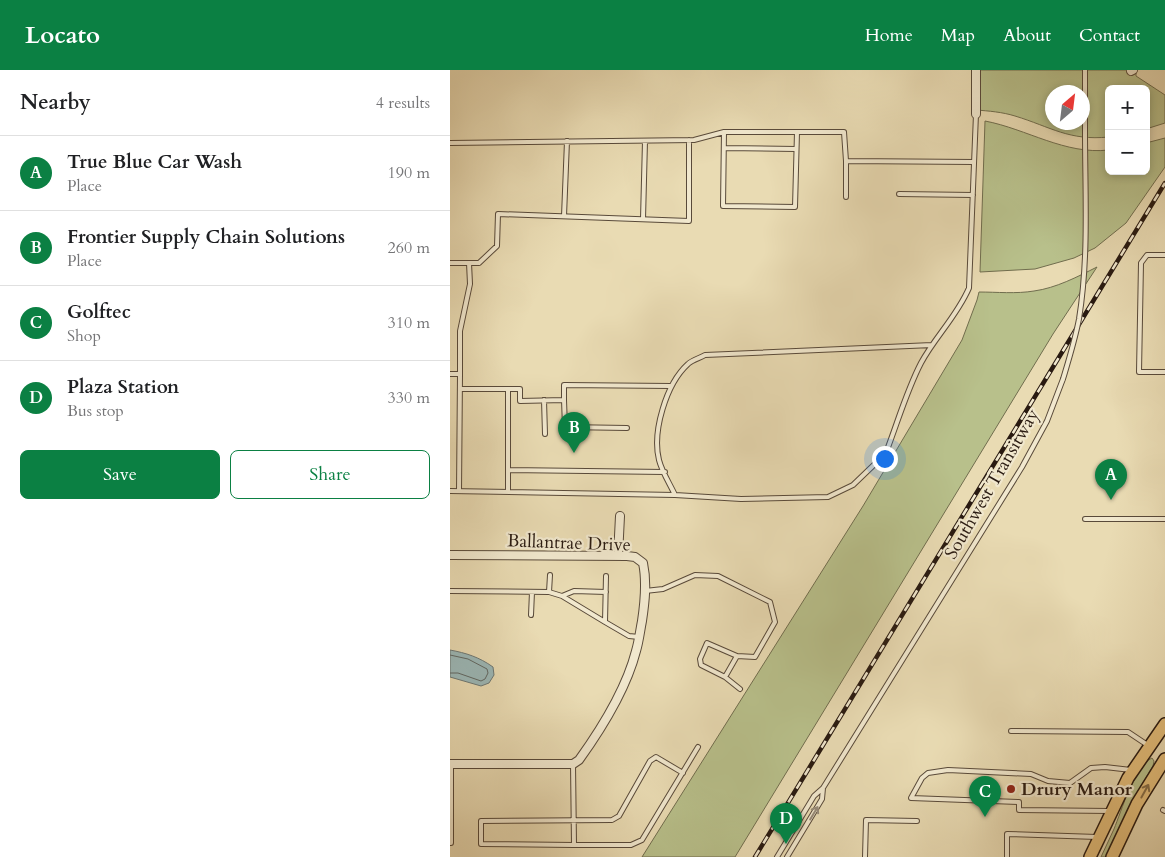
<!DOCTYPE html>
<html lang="en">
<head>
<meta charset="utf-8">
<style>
	body { margin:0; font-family:Cardo,serif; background:#f2f2f2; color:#202124 }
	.controls { position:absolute; right:15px; top:15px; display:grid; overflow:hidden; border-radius:8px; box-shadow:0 2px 8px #0003 }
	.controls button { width:45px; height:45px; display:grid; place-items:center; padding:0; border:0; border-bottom:1px solid #e0e0e0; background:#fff; color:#202124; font:25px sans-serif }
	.compass { position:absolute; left:595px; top:15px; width:45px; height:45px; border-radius:50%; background:#fff; box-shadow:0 2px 8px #0003; rotate:28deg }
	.you { position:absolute; left:434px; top:388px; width:18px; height:18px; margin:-12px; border:4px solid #fff; border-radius:50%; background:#1a73e8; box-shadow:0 0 0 8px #1a73e833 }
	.badge { display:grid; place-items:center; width:32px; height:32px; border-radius:50%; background:#0b8043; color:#fff; font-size:16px; font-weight:700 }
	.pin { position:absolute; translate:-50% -41px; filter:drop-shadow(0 1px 2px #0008) }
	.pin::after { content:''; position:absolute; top:26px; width:18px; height:15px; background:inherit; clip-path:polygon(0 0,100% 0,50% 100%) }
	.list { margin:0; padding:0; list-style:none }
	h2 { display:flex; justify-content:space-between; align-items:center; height:65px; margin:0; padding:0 20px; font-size:21px }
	h2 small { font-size:16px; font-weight:400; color:#757577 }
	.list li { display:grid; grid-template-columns:32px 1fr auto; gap:15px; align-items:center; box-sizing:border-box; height:75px; padding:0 20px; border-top:1px solid #e0e0e0 }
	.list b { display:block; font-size:19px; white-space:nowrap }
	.list p { margin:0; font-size:16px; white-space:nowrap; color:#757577 }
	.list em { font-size:16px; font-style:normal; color:#757577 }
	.actions { display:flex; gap:10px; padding:15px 20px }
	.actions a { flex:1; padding:11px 0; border:1px solid #0b8043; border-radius:8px; text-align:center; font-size:18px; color:#0b8043 }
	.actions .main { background:#0b8043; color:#fff }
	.map { position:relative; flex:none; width:715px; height:787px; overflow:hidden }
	header { display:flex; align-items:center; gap:30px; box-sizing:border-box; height:70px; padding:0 25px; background:#0b8043; color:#fff }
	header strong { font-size:24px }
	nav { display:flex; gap:28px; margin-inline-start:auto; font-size:18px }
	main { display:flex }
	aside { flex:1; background:#fff }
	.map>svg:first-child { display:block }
	.green { fill:#b8c08b; stroke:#706d4e; fill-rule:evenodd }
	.water { fill:#9cb8b7; stroke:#6e7975 }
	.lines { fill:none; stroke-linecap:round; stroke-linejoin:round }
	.shore { stroke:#626964; stroke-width:1 }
	.lane-casing { stroke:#594a3a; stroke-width:6 }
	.street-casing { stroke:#594a3a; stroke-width:10 }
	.primary-casing { stroke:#291a11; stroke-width:14 }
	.lane { stroke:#f1e8ce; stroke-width:4 }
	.street { stroke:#f1e8ce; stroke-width:8 }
	.primary { stroke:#e4be7a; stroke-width:11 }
	.rail-casing { stroke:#291a11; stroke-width:4.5 }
	.rail { stroke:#f1e8ce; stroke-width:2.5; stroke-dasharray:8; stroke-linecap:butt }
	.lane-bridge-casing { stroke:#594a3a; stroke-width:6; stroke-linecap:butt }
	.lane-bridge { stroke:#f1e8ce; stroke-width:4 }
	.oneway { stroke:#866c46 }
	.oneway2 { stroke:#978b79 }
	.poi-dot { fill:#8f2418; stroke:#f1e8ce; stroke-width:2 }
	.labels { text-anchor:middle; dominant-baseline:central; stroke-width:4.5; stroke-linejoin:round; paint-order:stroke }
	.street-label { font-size:18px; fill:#291a11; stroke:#f1e8ce }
	.poi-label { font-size:18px; font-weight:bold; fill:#291a11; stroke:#f1e8ce; text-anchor:start }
</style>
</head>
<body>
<header>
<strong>Locato</strong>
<nav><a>Home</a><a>Map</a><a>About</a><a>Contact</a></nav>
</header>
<main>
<aside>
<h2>Nearby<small>4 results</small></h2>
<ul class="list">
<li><span class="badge">A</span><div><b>True Blue Car Wash</b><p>Place</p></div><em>190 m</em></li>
<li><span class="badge">B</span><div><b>Frontier Supply Chain Solutions</b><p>Place</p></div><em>260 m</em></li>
<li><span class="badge">C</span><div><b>Golftec</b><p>Shop</p></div><em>310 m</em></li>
<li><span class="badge">D</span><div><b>Plaza Station</b><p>Bus stop</p></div><em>330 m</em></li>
</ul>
<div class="actions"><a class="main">Save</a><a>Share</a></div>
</aside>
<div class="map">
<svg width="715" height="787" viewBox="0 0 715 787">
	<rect width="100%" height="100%" fill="#e9dbb3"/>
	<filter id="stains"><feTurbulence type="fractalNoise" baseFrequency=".004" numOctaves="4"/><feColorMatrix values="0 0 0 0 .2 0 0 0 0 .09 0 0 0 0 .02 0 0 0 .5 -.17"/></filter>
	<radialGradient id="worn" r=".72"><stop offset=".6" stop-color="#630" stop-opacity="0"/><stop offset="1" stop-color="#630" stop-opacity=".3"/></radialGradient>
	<!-- green -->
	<path class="green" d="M526,0H686V6L715,25V53L696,59V19H659V67C619,71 601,57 565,46C552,42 539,41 526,40ZM602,22H632V52H602Z
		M535,51C577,59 615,85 659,80V101H696V73L715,68V97L676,153L645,178L624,188L585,199L530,202Z
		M647,197L603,264L285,787H192L413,436L512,270L527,230L529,222C547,222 566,224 584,221C606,218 627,207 647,197Z
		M702,688L704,691L703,696L680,735L656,787H651C655,778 660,768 664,759C671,742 685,695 702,688Z"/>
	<!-- water -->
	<path class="water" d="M0,580C16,583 29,587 43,597L44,605L39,613L31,616L0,607Z"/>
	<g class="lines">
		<!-- shore -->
		<path class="shore" d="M0,585L18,589L37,599L38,603L35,609L31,611L8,603H0"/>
		<!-- lane casing -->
		<g class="lane-casing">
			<path id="lane" d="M635,0V61
				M347,62L345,137L273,136L274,62H394L396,91L524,92
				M0,73L244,70L274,62
				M274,78L346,79
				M396,91V127
				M449,124L523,125
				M114,146L117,71
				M193,149L195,71
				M715,185H697L691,193L689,302H715
				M0,193H29L47,176L48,144L239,151V70
				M0,304H10L9,421
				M10,304V261L20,214L19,193
				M10,319H70V331L114,330V315L221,316
				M58,319V421
				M94,330L95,364
				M114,330L115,357L177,358
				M58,400L215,402
				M0,421L225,425L291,429L378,427L403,415L429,390L437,380C448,351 457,320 471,293C485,267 507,246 519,218L526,44
				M225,425C220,414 212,402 209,390C202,362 216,314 238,294C242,290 250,288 255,285L482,275
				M635,449H715
				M156,506L155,552L179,566L189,567
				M0,521L99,522L112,526
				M195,521L213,519L245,505L268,506L320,532L325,552L305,587L287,586L257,573L250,589L251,595L275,607L287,586
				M99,522L100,505
				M81,545L82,522
				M155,552L112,526L124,521L156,522
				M275,607L290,619
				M561,661L678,662L699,676
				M123,694L124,775L31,774V751L162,750L169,746L200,691L206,687L233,703
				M713,740L715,741
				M660,741L569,740V732L461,728L472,708L478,703L498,700L581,704L598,711L620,713L641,698L655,697L681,700
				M0,773H1V694
				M124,775H181L192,770L248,677
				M327,787L364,726L373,718L572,397L597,351L613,309
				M337,787L372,729L373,718
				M415,787L416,750L467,751
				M557,787V764L647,767"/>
		</g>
		<!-- street casing -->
		<g class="street-casing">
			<path id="street" d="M681,1L683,0
				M526,44V0
				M0,485L177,486L185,487L193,493C197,512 195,531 192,551C190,561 189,571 186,581C176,620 152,658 129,690L123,694H0
				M168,486L170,446"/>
		</g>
		<!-- primary casing -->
		<g class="primary-casing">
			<path id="primary" d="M640,787L678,708L715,654
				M662,787L687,734L715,689"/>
		</g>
		<!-- lane -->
		<use href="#lane" class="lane"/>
		<!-- street -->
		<use href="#street" class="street"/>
		<!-- primary -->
		<use href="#primary" class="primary"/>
		<!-- rail casing -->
		<g class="rail-casing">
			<path id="rail" d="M305,787L715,113"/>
		</g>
		<!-- rail -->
		<use href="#rail" class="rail"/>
		<!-- lane-bridge casing -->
		<g class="lane-bridge-casing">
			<path id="lane-bridge" d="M613,309C619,289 625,270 629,249C639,187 635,124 635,61"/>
		</g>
		<!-- lane-bridge -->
		<use href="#lane-bridge" class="lane-bridge"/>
	</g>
	<!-- one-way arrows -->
	<defs><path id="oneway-shaft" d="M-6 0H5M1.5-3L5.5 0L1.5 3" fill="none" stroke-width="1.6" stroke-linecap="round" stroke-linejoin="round" transform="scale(1.25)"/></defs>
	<use class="oneway" href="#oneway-shaft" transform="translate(695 721) rotate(-61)"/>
	<use class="oneway2" href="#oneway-shaft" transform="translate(364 743) rotate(-59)"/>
	<!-- markers -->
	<circle class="poi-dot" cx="561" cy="719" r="5"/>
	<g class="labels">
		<!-- street labels -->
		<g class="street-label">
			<text transform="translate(542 414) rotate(-60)">Southwest Transitway</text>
			<text transform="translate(119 473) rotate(2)">Ballantrae Drive</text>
		</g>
		<!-- poi labels -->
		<g class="poi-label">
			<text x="571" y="719">Drury Manor</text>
		</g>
	</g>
	<rect width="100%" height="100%" filter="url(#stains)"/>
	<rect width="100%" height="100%" fill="url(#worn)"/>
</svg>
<div class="controls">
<button>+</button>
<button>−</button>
</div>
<svg class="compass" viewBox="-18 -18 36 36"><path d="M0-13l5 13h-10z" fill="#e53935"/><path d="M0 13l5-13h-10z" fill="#757577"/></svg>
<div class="you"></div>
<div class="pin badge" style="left:661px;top:430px">A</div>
<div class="pin badge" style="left:124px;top:383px">B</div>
<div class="pin badge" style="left:535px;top:747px">C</div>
<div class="pin badge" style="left:336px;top:774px">D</div>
</div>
</main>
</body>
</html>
